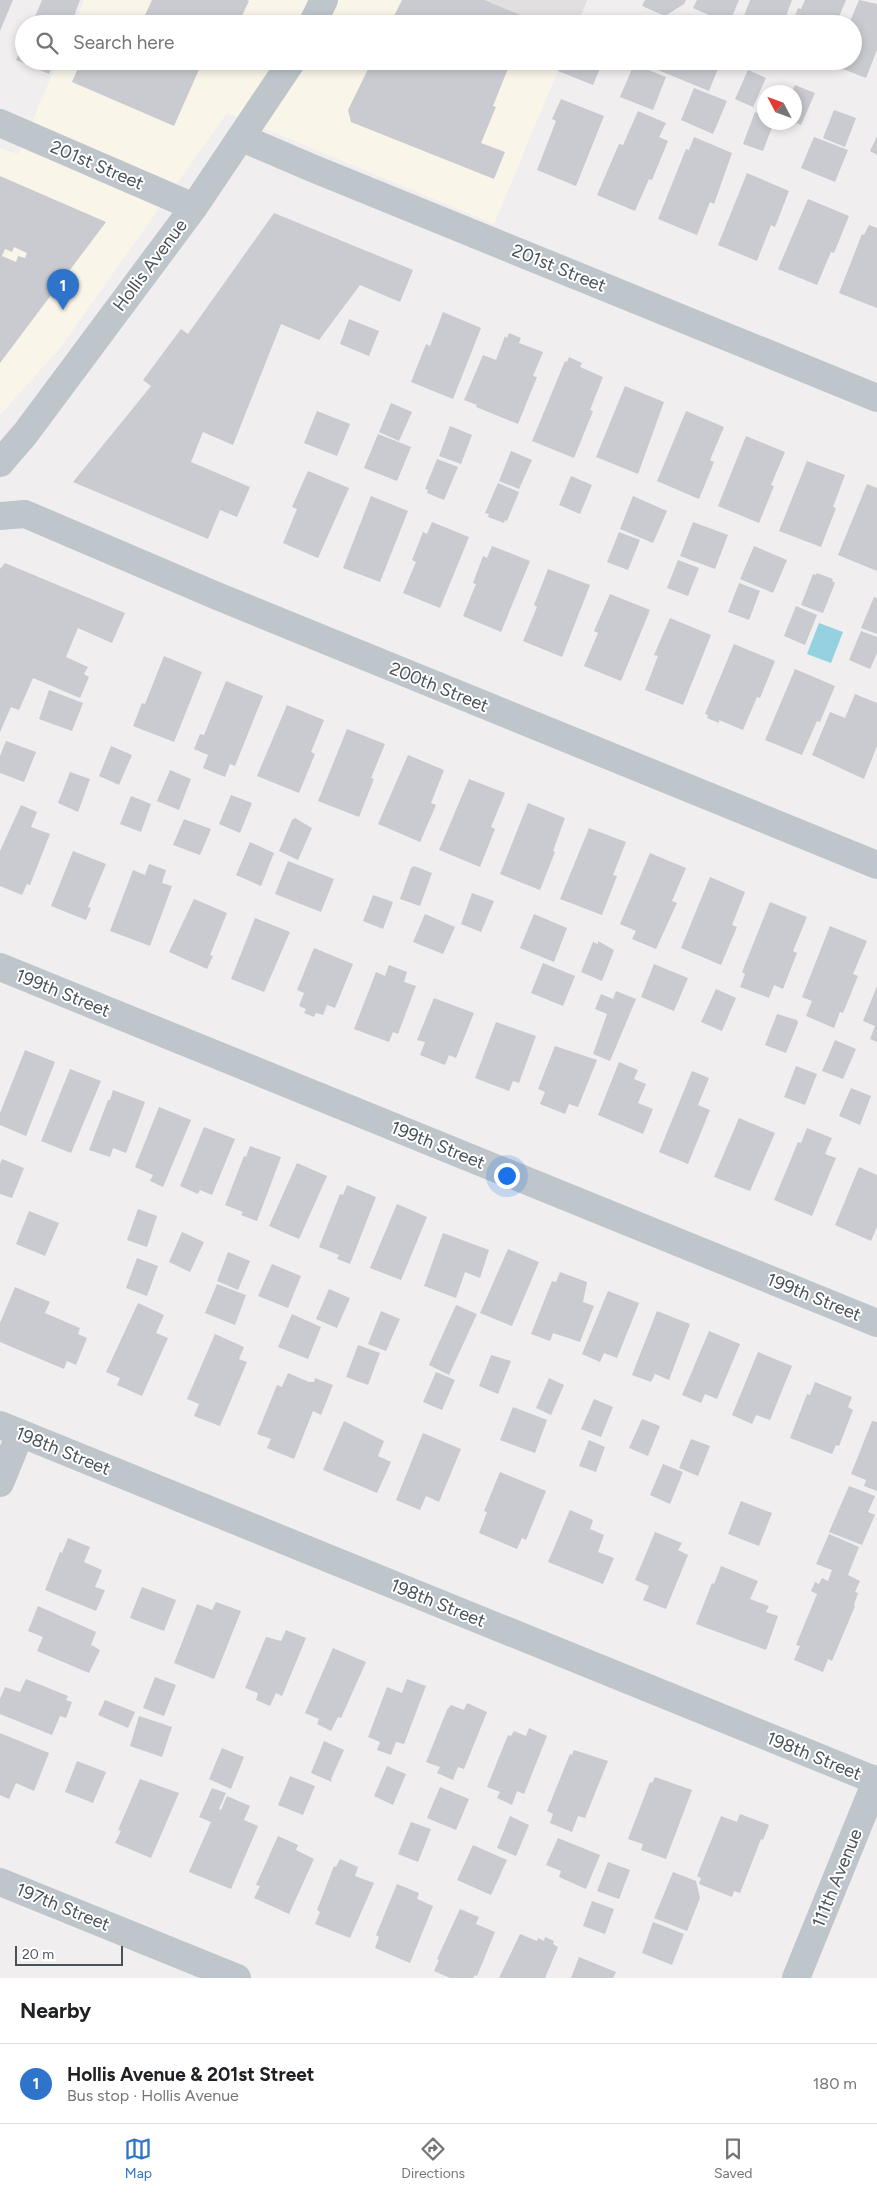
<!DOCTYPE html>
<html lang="en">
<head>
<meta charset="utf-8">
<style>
	body { margin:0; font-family:Figtree,sans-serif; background:#f2f2f2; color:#202124 }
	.compass { position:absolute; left:757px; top:85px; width:45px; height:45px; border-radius:50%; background:#fff; box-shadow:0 2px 8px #0003; rotate:311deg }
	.scale { position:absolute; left:15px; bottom:12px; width:108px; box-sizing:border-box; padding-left:5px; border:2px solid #495159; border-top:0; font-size:14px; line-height:18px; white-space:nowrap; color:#495159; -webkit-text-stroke:4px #fff; paint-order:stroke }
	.you { position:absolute; left:506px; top:1175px; width:18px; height:18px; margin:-12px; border:4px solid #fff; border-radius:50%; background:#1a73e8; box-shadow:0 0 0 8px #1a73e833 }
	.badge { display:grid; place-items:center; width:32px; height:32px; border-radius:50%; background:#2e74ca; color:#fff; font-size:16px; font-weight:700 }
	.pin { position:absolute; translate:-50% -41px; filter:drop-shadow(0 1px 2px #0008) }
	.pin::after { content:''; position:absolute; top:26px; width:18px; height:15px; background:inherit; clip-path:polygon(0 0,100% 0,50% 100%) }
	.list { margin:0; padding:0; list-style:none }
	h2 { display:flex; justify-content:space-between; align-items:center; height:65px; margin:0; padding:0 20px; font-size:21px }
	h2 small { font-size:16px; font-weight:400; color:#757577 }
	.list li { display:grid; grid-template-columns:32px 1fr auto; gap:15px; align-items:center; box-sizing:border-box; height:80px; padding:0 20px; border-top:1px solid #e0e0e0 }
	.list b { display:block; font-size:19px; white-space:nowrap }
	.list p { margin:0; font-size:16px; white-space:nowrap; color:#757577 }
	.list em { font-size:16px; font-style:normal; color:#757577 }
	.icon { flex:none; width:28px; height:28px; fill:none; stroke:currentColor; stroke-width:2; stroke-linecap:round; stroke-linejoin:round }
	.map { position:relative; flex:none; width:877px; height:1978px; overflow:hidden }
	.search { position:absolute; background:#fff; box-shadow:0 2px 8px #0003; left:15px; right:15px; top:15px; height:55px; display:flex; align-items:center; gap:12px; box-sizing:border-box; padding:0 18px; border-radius:28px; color:#757577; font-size:19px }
	.sheet { height:145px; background:#fff }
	nav { display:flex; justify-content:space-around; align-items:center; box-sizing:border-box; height:70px; border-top:1px solid #e0e0e0; background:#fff; font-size:14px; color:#757577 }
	nav a { display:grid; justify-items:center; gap:2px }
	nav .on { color:#2e74ca }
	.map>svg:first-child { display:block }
	.commercial { fill:#faf5e9 }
	.education { fill:#e1dfdf }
	.water { fill:#94d2e1 }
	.building { fill:#c9cbd0; fill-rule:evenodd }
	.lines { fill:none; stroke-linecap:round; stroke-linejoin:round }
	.minor { stroke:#bec5cb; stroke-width:28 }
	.labels { text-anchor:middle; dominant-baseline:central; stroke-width:4; stroke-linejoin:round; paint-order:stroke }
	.street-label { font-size:18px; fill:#495159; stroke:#fff }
</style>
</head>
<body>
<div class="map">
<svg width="877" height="1978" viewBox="0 0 877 1978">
	<rect width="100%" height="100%" fill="#f0eeee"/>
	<!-- commercial -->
	<path class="commercial" d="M84,0H477L538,24H74Z
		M58,61H562L494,224L227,113L60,348L0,415V148L18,154Z"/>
	<!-- education -->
	<path class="education" d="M477,0H587L578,24H538Z"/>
	<!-- water -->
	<path class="water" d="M819,623L843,632L831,663L807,654Z"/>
	<!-- building -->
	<path class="building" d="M0,0H13L0,31Z
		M42,0H80L71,24H32Z
		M152,0H247L249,1L238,24H141Z
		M402,0H484L528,18L526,24H390Z
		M645,0H686L684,4L665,16L642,6Z
		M697,0H739L729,24L693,8Z
		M750,0H792L783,24H741Z
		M805,0H846L836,24H792L798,8L801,9Z
		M859,0L877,4V50L866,78L830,64L831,61H853V24H849Z
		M609,17L626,24H606Z
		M24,43V61H55L49,74L16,60Z
		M81,61H192L201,65L174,126L72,82Z
		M372,61H511L493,106L496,107L481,143L505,152L494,179L351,122L348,110Z
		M562,61H603L593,85L558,71Z
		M636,61H672L682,65L683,61H721L709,91Z
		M634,64L666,77L653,110L620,97Z
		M748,70L766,78L753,107L735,99Z
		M795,85L815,93L801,125L794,122V92H792Z
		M694,88L727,101L713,134L681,120Z
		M561,99L604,116L576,186L537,170L556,121L552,119Z
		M834,110L856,118L845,147L823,138Z
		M638,111L666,123L659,137L668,141L652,180L649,179L635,211L597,195L619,144L623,145Z
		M755,112L764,116V122H774L763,151L743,144Z
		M877,136V155L870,151Z
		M694,137L732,153L714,204L710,202L697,235L658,219L686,149L689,150Z
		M814,137L848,150L835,182L801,168Z
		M747,173L789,191L775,227L771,225L757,261L718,245Z
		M0,176L106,222L0,363ZM14,247L27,253L25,258L18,256L16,262L2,256L5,249L12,252Z
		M808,199L849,216L834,253L831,252L817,285L778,269Z
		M274,213L413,270L400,302L360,285L319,340L281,324L233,445L203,432L191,462L250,487L237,517L220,510L208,539L73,482L151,386L143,380L181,329L188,334Z
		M869,225L877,228V308L839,293L862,234L864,235Z
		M443,312L481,328L453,399L411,382L426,344L430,346Z
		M349,319L379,331L369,356L340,344Z
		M509,333L521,338L519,343L543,352L533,376L537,377L518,424L476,407L477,405L464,400L483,355L496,360L505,336L507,338Z
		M569,357L582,363L580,367L603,377L590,410L593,411L574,458L532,441L565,361L567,362Z
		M625,386L664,402L638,474L596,457Z
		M391,403L412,412L399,441L379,432Z
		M317,411L350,424L337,456L304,443Z
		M686,411L724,427L710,460L714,462L699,499L657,481Z
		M450,426L472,435L461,464L439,456Z
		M378,434L411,447L397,481L364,468Z
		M746,436L785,452L771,485L774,486L759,523L718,506Z
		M511,451L532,460L519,489L499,481Z
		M437,459L458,467L444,500L427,493L428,490L425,489Z
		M807,461L845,475L833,507L836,508L821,547L779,531Z
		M308,471L349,488L318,558L283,543L297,509L292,507Z
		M571,476L592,485L580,514L559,505Z
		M498,483L519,492L507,521L505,520L504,523L488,517L489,514L485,513Z
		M867,484L877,488V571L838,555Z
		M371,496L408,511L380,582L343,568Z
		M633,496L667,511L653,543L620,529Z
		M432,522L469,537L440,608L403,593L416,562L412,560L423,532L427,534Z
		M693,522L728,535L715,569L680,556Z
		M619,532L640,540L628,570L607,562Z
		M492,546L530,561L501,632L463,616L476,584L473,583L483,556L487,558Z
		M754,546L787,560L773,593L740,579Z
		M678,560L699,568L688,596L667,588Z
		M5,563L125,613L112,643L78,628L66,657L88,667L84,674L89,677L80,698L33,678L19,710L11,707L0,732V569Z
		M548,569L590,585L562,657L523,641L537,607L534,605Z
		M817,573L833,579L832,581L835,583L823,613L801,605L813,574L816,575Z
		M739,583L760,591L749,620L728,612Z
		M610,594L650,610L621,681L584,666L598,633L594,631Z
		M874,597L877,598V634L861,628Z
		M796,606L817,615L805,645L784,636Z
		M670,618L711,635L683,705L645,690L658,656L654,655Z
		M861,631L877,637V653L870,669L849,660Z
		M734,644L775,661L760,698L757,697L743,730L719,720V723L707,718L708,715L705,714Z
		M164,656L202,672L174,742L133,726L142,703L145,704Z
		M795,669L835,686L820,722L817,721L802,755L765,740Z
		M226,681L263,696L235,766L230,764L225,777L203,768L208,755L194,749L200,734L204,735Z
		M49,690L83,703L72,731L39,719Z
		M855,694L877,703V746L864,779L812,755L830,712L845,718Z
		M287,705L324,720L311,752L315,754L299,793L257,776Z
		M347,729L385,744L371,778L374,779L359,817L318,801Z
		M6,741L36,752L24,782L0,773V756Z
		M111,746L132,755L119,785L99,776Z
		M408,755L444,770L431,803L436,805L420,842L378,824Z
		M170,770L191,779L179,810L157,801Z
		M70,772L90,779L78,812L58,803Z
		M469,779L505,793L491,827L495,829L480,867L439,850Z
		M231,795L252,803L240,833L219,824Z
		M131,796L151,804L141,832L120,824Z
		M528,803L565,818L553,851L555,852L540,890L500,874Z
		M21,805L37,812L31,827L50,834L30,885L27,884L22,895L0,886V851Z
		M295,818L312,828L298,860L279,851L292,820Z
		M184,819L211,829L200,855L173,845Z
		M589,828L626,842L613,875L617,876L602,915L560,899Z
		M250,842L274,853L261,886L236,875Z
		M73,851L106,864L88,907L91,908L86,920L51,906Z
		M650,853L686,868L672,901L677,903L656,949L632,939L636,931L620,924Z
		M288,861L334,879L321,912L275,894Z
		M149,864L166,870L162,883L172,886L150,946L110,931L133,870L145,875Z
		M414,866L432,873L420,906L400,899L411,868Z
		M710,877L745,892L732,925L737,927L721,965L681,948Z
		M472,893L494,901L481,932L461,924Z
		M373,895L393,902L383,929L363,921Z
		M194,899L227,913L210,955L213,956L207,969L169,952Z
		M770,902L807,917L793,951L797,953L783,989L774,985L769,998L740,987L745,974L742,972Z
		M425,914L455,927L443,954L413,942Z
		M534,914L567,928L554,962L520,948Z
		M255,918L290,932L264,992L231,979Z
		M830,926L867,941L853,974L858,976L843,1013L840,1012L834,1028L806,1016L812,1001L802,997Z
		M598,941L614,950L602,981L581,972L593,942L598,944Z
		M314,948L353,964L335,1008L327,1005L323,1015L316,1013L314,1017L304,1013L306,1009L299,1006L304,993L297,990Z
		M543,963L575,976L563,1006L531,993Z
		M654,964L688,978L674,1011L641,997Z
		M389,965L407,972L404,982L416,986L398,1034L393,1032L389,1042L354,1029L376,972L385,976Z
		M877,986V1042L870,1039L875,1026L863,1021Z
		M716,989L736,998L722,1031L701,1022Z
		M616,991L636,999L610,1061L593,1054L607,1014L595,1009L601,994L613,999Z
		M434,998L474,1013L456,1058L449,1055L445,1065L420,1055L425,1042L417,1040Z
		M777,1014L797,1020L798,1023L786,1053L765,1045Z
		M496,1022L536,1036L519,1083L513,1081L509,1091L475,1078Z
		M835,1040L856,1049L843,1079L822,1071Z
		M555,1046L597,1060L578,1107L569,1104L565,1114L540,1104L545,1092L538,1089Z
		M25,1050L55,1062L26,1136L0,1125V1113Z
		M619,1062L638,1070L634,1079L646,1084L638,1103L653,1109L643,1134L598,1115Z
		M796,1066L817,1074L805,1105L784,1097Z
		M70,1069L101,1081L71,1153L41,1141Z
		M692,1071L709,1078L698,1105L710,1110L688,1164L659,1152Z
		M851,1088L871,1096L860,1125L839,1116Z
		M113,1090L145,1102L126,1153L113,1148L110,1157L89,1150L108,1100H110Z
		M159,1107L191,1120L163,1187L150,1181L153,1175L135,1167Z
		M739,1118L775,1133L750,1191L714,1177Z
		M204,1127L235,1139L212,1195L200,1190L198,1194L180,1186Z
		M807,1128L832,1138L825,1154L836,1158L812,1216L774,1200L798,1142L801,1143Z
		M250,1146L281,1157L257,1221L241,1215L243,1212L225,1205L244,1156L246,1157Z
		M2,1159L24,1168L12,1198L0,1194V1164Z
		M297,1163L327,1176L299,1239L269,1226Z
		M859,1167L877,1175V1227L871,1241L835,1225Z
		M347,1185L376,1197L350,1264L337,1259L339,1255L319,1247L340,1194L343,1195Z
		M397,1204L427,1217L401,1280L370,1268Z
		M138,1209L157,1216L147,1247L127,1240Z
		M29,1211L59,1223L45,1256L16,1244Z
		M182,1232L204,1242L190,1272L169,1262Z
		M443,1233L489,1250L480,1278L465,1272L456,1298L424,1286Z
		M508,1249L539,1262L512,1326L480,1313Z
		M228,1252L250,1261L238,1290L217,1281Z
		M137,1258L158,1266L147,1296L126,1288Z
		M272,1264L301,1276L288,1308L258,1296Z
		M560,1272L587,1282L583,1302L594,1306L580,1342L553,1333L550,1341L531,1334L552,1281L556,1282Z
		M217,1284L246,1295L235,1325L205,1313Z
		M15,1287L50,1302L45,1313L80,1328L78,1334L87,1338L76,1365L67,1361L64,1369L0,1342V1323Z
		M329,1289L350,1298L337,1328L316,1319Z
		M608,1291L639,1303L617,1358L604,1353L600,1362L582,1354Z
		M138,1303L164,1315L156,1333L168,1338L142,1396L117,1385L120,1378L106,1372Z
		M456,1305L477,1314L449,1375L429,1365Z
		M381,1311L400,1319L386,1351L368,1344Z
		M657,1311L690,1324L669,1380L655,1374L651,1382L632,1375Z
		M292,1314L321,1327L308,1359L278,1347Z
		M709,1331L740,1344L717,1399L705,1394L701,1403L682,1395Z
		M215,1334L244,1347L239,1359L247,1362L220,1426L194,1416L199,1404L187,1399Z
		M358,1345L380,1353L368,1385L346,1377Z
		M758,1352L792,1366L770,1420L756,1415L752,1424L732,1415Z
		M491,1355L511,1361L498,1394L479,1386Z
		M436,1372L455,1380L442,1410L423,1402Z
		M288,1373L309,1382H314L315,1378L333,1385L321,1415L313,1411L294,1459L267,1448L271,1439L257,1434L277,1385L282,1387Z
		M549,1378L564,1385L551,1415L536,1408Z
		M815,1382L852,1397L848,1407L853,1410L839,1446L836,1445L832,1454L790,1438L807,1394L810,1395Z
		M594,1399L613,1407L601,1437L581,1429Z
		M513,1407L547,1420L535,1453L500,1440Z
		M642,1419L660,1426L648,1456L629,1448Z
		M344,1421L384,1441L378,1456L391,1462L377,1493L323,1470Z
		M872,1421L877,1422V1491L864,1486L866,1480L851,1474Z
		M423,1433L461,1449L439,1502L426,1496L420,1510L396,1500Z
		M691,1439L710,1446L698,1476L679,1468Z
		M589,1440L605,1447L596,1472L579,1466Z
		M663,1464L683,1472L670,1504L650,1495Z
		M500,1472L546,1491L526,1540L522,1538L517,1549L479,1533L487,1512L484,1511Z
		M849,1486L875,1496L868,1512L875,1515L862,1545L829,1532Z
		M741,1501L772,1513L759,1546L728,1534Z
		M570,1510L593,1520L590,1529L604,1535L598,1552L614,1558L603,1584L548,1562Z
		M655,1532L682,1543L678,1550L688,1555L666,1609L643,1600L649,1586L635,1580Z
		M829,1534L859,1547L848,1575L860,1581L855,1592L858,1593L854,1605L855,1606L832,1661L828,1659L823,1672L794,1660L800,1646L796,1645L817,1594L811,1591L815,1582L819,1584L822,1578L828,1581L832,1570L816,1564Z
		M68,1538L90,1547L84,1562L102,1570L95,1587L105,1590L96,1611L45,1590L60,1552L62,1553Z
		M721,1566L758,1581L750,1599L769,1606L766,1612L778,1616L766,1650L696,1624L712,1583L714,1584Z
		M142,1587L176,1600L164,1631L130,1618Z
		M216,1602L241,1611L214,1679L174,1663L197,1604L212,1610Z
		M38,1606L96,1632L91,1645L100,1650L89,1673L37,1651L43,1637L28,1631Z
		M286,1630L306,1638L282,1696L276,1693L270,1706L256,1700L258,1693L245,1688L266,1637L281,1641Z
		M333,1648L366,1662L341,1718L338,1717L331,1731L317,1724L319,1719L305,1713Z
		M155,1677L176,1685L164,1716L143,1708Z
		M26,1679L68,1696L66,1700L72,1702L66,1718L60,1716L52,1735L0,1714V1699L5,1687L20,1692Z
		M407,1679L426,1686L404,1744L396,1742L391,1755L377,1750L380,1742L368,1737L387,1687L402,1693Z
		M105,1700L135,1712L128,1728L98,1715Z
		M467,1703L487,1712L464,1769L458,1767L453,1780L437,1773L440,1767L426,1762L447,1710L451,1705L464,1710Z
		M139,1716L172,1727L162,1757L130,1746Z
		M529,1728L547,1736L524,1794L517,1791L512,1805L497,1798L500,1792L487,1787L508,1735L511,1736L514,1731L526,1736Z
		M0,1733L49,1753L34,1791L16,1783L9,1799L0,1795Z
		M324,1741L344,1750L331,1779L332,1782L311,1773Z
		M222,1748L244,1757L231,1789L209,1779Z
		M574,1750L608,1761L585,1818L578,1816L572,1832L550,1823L553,1814L547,1811L570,1754L572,1755Z
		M77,1761L106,1772L93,1803L65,1792Z
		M387,1766L406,1774L393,1805L374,1796Z
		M290,1776L315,1786L303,1815L278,1805Z
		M655,1777L692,1790L666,1859L641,1850L643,1844L628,1839L650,1782L652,1783Z
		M140,1779L179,1793L151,1858L115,1843L121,1831L118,1830Z
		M440,1787L469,1799L456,1830L427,1818Z
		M212,1788L226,1793L219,1809L221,1810L227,1796L250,1806L244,1820L258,1826L231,1889L189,1872L211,1822L199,1817Z
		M740,1814L769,1825L763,1840L761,1839L740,1893L734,1891L732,1897L699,1884L701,1878L697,1876L721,1816L737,1822Z
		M510,1816L529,1825L516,1856L497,1848Z
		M411,1822L431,1829L418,1862L398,1854Z
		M278,1836L298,1845L296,1850L314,1859L289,1914L254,1898L260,1886L256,1885Z
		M558,1838L600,1855L586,1889L559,1877L561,1871L546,1865Z
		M473,1845L507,1860L491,1895L457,1880Z
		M340,1859L358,1867L355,1876L374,1883L350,1938L315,1924L320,1912L317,1910L334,1866L336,1867Z
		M608,1862L630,1870L619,1899L597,1891Z
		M673,1872L696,1881L700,1898L687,1931L654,1918Z
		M397,1884L419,1893L417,1899L433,1906L410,1963L375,1948L379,1937L376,1935Z
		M592,1901L614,1909L605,1934L583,1926Z
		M460,1909L479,1917L476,1924L495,1932L477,1976L475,1975L473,1978H450L434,1971L439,1960L437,1959Z
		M653,1922L684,1934L672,1965L642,1953Z
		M520,1934L537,1941L538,1938L544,1941L545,1937L554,1941L553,1944L558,1947L545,1978H499Z
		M579,1957L616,1972L613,1978H571Z"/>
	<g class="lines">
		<!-- minor -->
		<path class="minor" d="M312,24L324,0
			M0,123L194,207
			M242,138L312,168L877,398
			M0,463L25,434L194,207L292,61
			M0,516L25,514L217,596L877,865
			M0,967L877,1323
			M0,1425L877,1781
			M0,1483L20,1434
			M0,1882L237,1978
			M796,1978L877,1779"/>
	</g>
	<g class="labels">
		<!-- street labels -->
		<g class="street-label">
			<text transform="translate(97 165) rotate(23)">201st Street</text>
			<text transform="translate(150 265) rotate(-53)">Hollis Avenue</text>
			<text transform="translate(559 268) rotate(22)">201st Street</text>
			<text transform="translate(439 687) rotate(22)">200th Street</text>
			<text transform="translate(63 993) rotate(22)">199th Street</text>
			<text transform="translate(438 1145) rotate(22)">199th Street</text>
			<text transform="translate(814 1297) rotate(22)">199th Street</text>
			<text transform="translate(63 1451) rotate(22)">198th Street</text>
			<text transform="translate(438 1603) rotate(22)">198th Street</text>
			<text transform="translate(814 1756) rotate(22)">198th Street</text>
			<text transform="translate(837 1878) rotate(-68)">111th Avenue</text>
			<text transform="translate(63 1907) rotate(22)">197th Street</text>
		</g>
	</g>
</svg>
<svg class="compass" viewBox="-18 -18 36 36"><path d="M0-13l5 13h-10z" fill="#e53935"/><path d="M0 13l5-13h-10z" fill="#757577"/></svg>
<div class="scale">20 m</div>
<div class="you"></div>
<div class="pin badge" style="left:63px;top:310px">1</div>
<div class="search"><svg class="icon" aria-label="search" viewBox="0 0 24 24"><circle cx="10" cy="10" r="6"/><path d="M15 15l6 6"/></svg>Search here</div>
</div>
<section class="sheet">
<h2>Nearby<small></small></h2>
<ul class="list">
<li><span class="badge">1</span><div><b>Hollis Avenue &amp; 201st Street</b><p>Bus stop · Hollis Avenue</p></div><em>180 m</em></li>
</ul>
</section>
<nav>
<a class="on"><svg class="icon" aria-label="map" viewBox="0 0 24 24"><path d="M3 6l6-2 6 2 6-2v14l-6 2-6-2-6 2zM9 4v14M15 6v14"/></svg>Map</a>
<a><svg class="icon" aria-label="directions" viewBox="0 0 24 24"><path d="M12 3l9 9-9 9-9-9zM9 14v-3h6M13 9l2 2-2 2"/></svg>Directions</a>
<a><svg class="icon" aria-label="saved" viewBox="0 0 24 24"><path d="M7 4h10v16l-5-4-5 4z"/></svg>Saved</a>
</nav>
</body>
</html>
